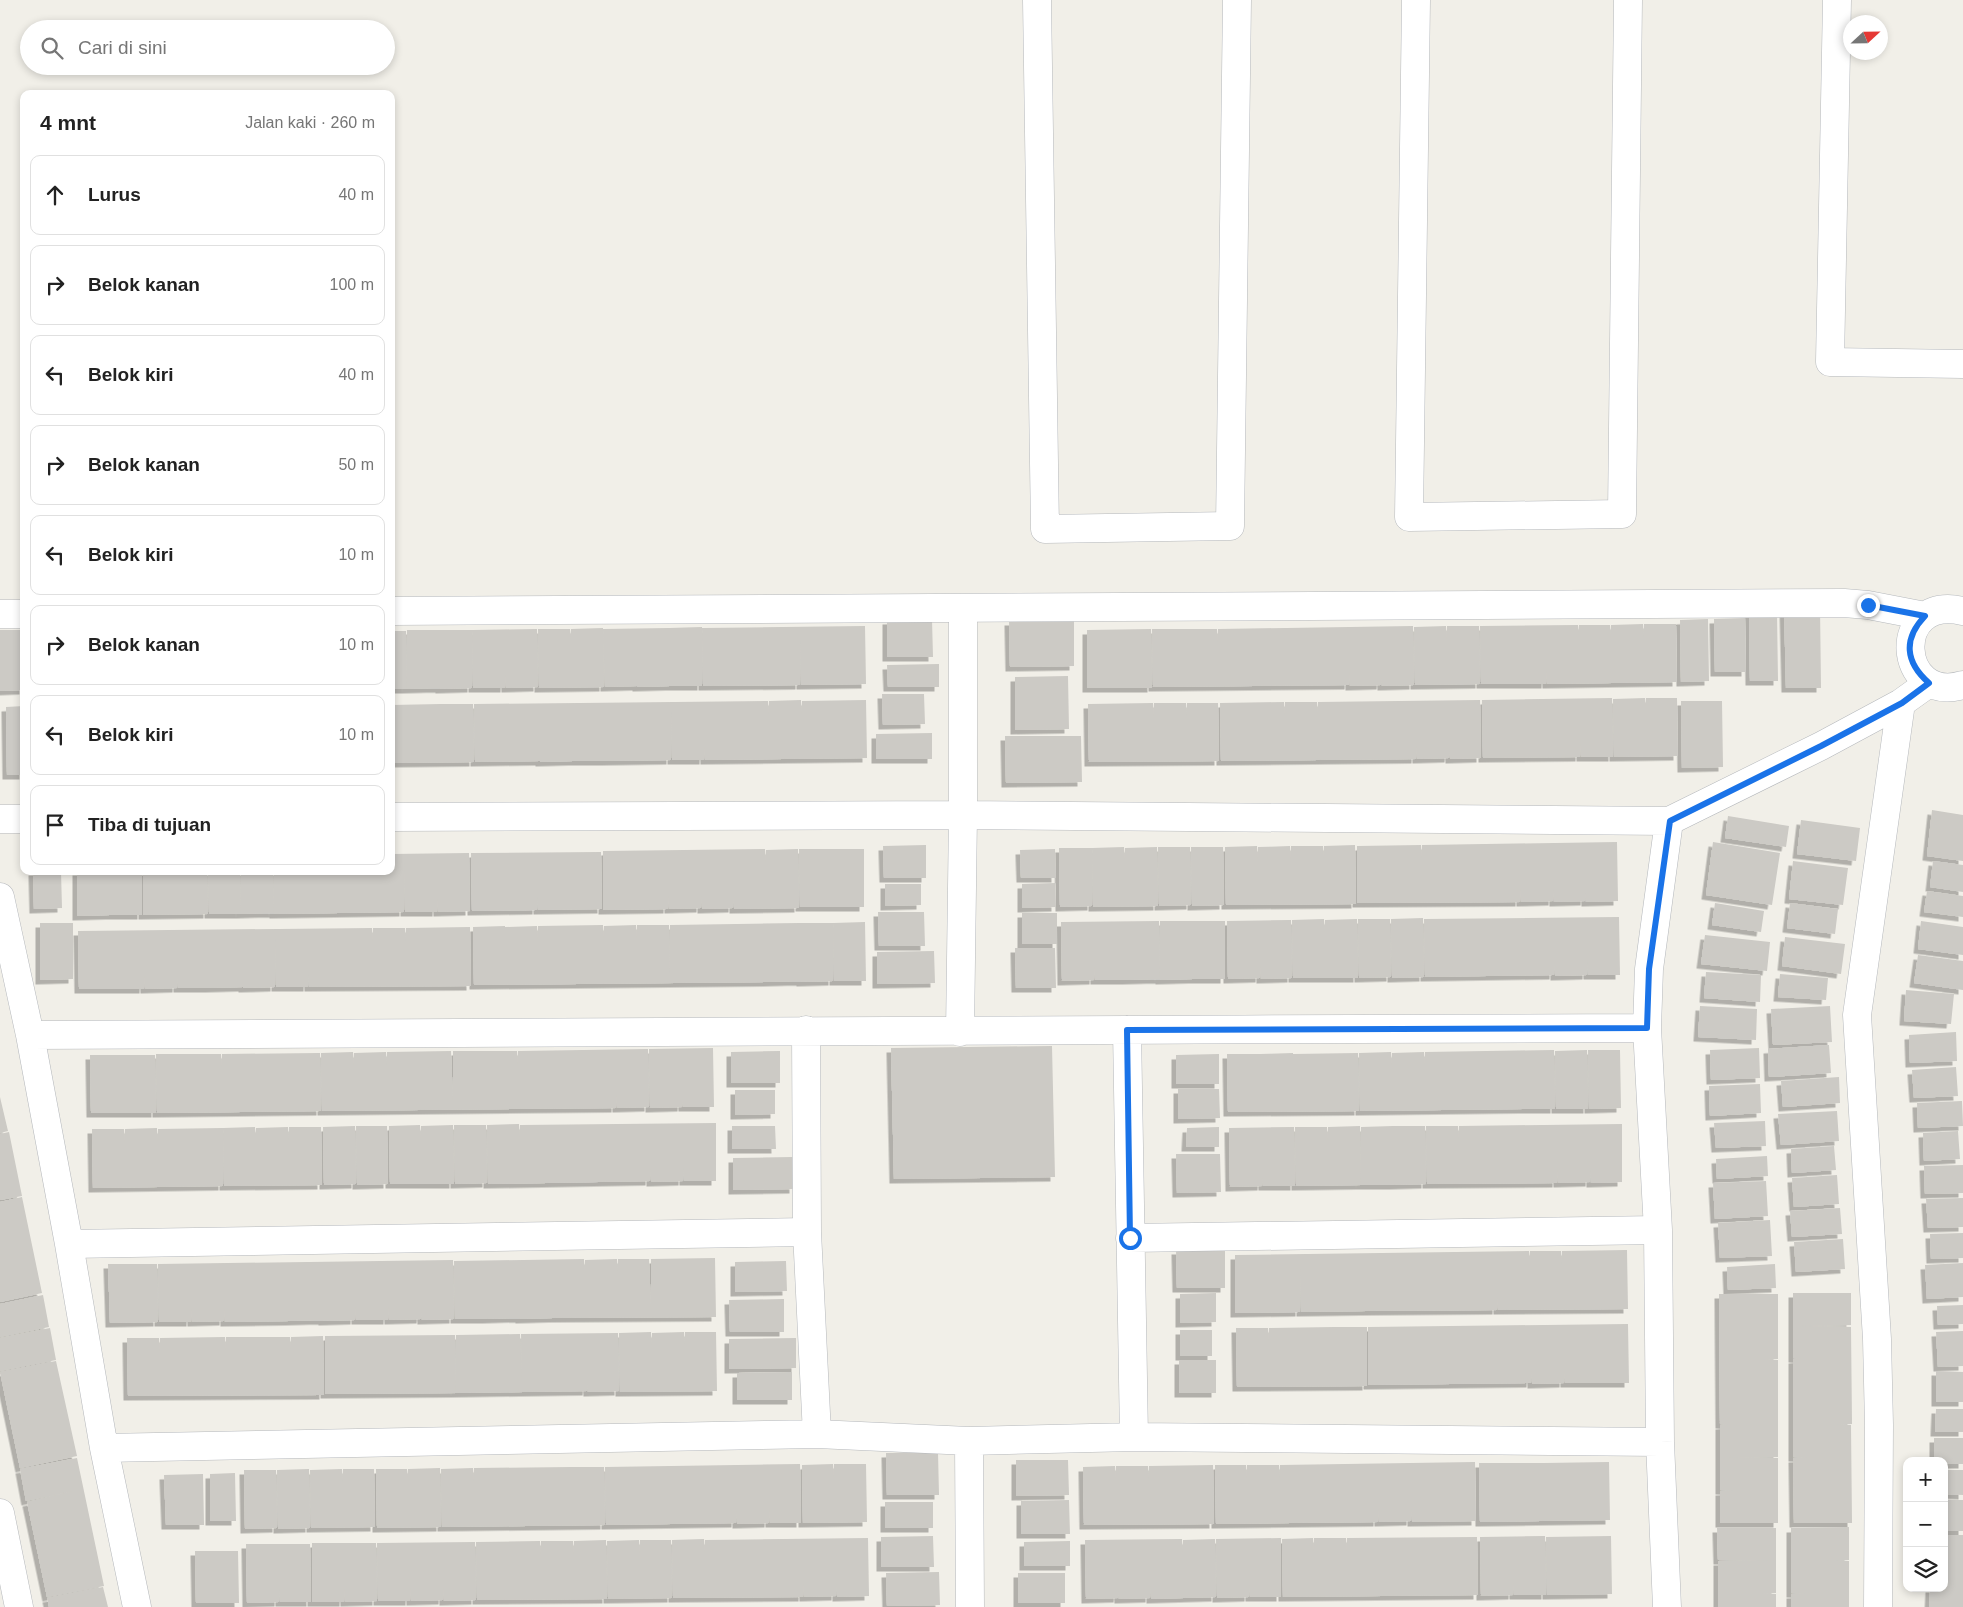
<!DOCTYPE html>
<html lang="id">
<head>
<meta charset="utf-8">
<style>
	body { margin:0; font-family:Arial,sans-serif; background:#f6f6f6; color:#222 }
	.controls { position:absolute; right:15px; bottom:15px; display:grid; overflow:hidden; border-radius:10px; box-shadow:0 2px 8px #0003 }
	.controls button { width:45px; height:45px; display:grid; place-items:center; padding:0; border:0; border-bottom:1px solid #e0e0e0; background:#fff; color:#222; font:25px sans-serif }
	.compass { position:absolute; left:1843px; top:15px; width:45px; height:45px; border-radius:50%; background:#fff; box-shadow:0 2px 8px #0003; rotate:68deg }
	.stop { position:absolute; width:15px; height:15px; margin:-11px; border:4px solid #1a73e8; border-radius:50%; background:#fff }
	.stop.end { background:#1a73e8; border-color:#fff; box-shadow:0 1px 5px #0008 }
	.list { margin:0; padding:0; list-style:none }
	h2 { display:flex; justify-content:space-between; align-items:center; height:65px; margin:0; padding:0 20px; font-size:21px }
	h2 small { font-size:16px; font-weight:400; color:#767676 }
	.list li { display:grid; grid-template-columns:32px 1fr auto; gap:15px; align-items:center; box-sizing:border-box; height:80px; margin:0 10px 10px; padding:0 10px; border:1px solid #e0e0e0; border-radius:10px }
	.list b { display:block; font-size:19px; white-space:nowrap }
	.list em { font-size:16px; font-style:normal; color:#767676 }
	.icon { flex:none; width:28px; height:28px; fill:none; stroke:currentColor; stroke-width:2; stroke-linecap:round; stroke-linejoin:round }
	.map { position:relative; flex:none; width:1963px; height:1607px; overflow:hidden }
	.search { position:absolute; background:#fff; box-shadow:0 2px 8px #0003; left:20px; top:20px; width:375px; height:55px; display:flex; align-items:center; gap:12px; box-sizing:border-box; padding:0 18px; border-radius:28px; color:#767676; font-size:19px }
	.panel { position:absolute; background:#fff; box-shadow:0 2px 8px #0003; left:20px; top:90px; width:375px; height:785px; border-radius:10px }
	.map>svg:first-child { display:block }
	.building { fill:#cccac5; filter:url(#shadow) }
	.lines { fill:none; stroke-linecap:round; stroke-linejoin:round }
	.street-casing { stroke:#b5b8bc; stroke-width:29 }
	.street { stroke:#fff; stroke-width:28 }
	.route { stroke:#1a73e8; stroke-width:6 }
</style>
</head>
<body>
<div class="map">
<svg width="1963" height="1607" viewBox="0 0 1963 1607">
	<defs>
		<filter id="shadow"><feDropShadow dx="-4.5" dy="4.5" stdDeviation="0" flood-color="#0004"/></filter>
	</defs>
	<rect width="100%" height="100%" fill="#f1efe8"/>
	<!-- building -->
	<path class="building" d="M1784,606H1820L1821,688H1786Z
		M1749,612H1777L1778,681H1750Z
		M1745,618L1746,672H1715L1714,619Z
		M932,619L933,657H887V620Z
		M1708,619L1709,681L1681,682L1680,620Z
		M1009,621H1074V666L1010,667Z
		M1643,624V637L1644,624H1676L1677,682L1547,684V671L1546,684H1514V677V684H1481L1480,626L1578,625L1579,632V625H1610L1611,637V625Z
		M865,626L866,684L801,685L800,641V685L703,686L702,628Z
		M1413,626L1414,685L1382,686L1381,678V685L1350,686L1349,673V685L1153,687L1152,629H1217V642L1218,629Z
		M1446,626V639L1447,626H1479L1480,684L1415,685L1414,627Z
		M702,627V686H670L669,628Z
		M603,628L604,687L539,688L538,629H570V637L571,629Z
		M669,628L670,686L637,687V674V686L605,687L603,629Z
		M537,629L538,687L506,688L505,675V688H473L472,630Z
		M1151,629L1152,688H1087V630Z
		M0,630H24V690L0,691Z
		M407,630H472V688L440,689L439,676L440,688L407,689Z
		M391,631H406L407,689H391Z
		M939,664V687H888L887,665Z
		M1068,676L1069,729L1015,730V677Z
		M882,694H924L925,724L883,725Z
		M1612,698L1613,757H1581V744L1580,757L1483,758L1482,700Z
		M1645,698V706L1646,698H1677L1678,756L1614,757L1613,699Z
		M801,700V713L802,701L866,700L867,758L705,760L704,747V760H672L671,711V760L606,761V748V761H573L572,748L573,761L540,762V749V761L475,762L474,704L768,701V714L769,701Z
		M1480,700L1481,758L1450,759V751L1449,758L1417,759V746L1416,759L1221,761L1220,703L1284,702V715L1285,702H1317V714L1318,702Z
		M1681,701H1722L1723,767L1682,768Z
		M1153,703V716L1154,703H1186V716L1187,703H1218L1219,761L1089,762L1088,704Z
		M441,704H473L474,762L391,763V705Z
		M24,706V775H7L6,707Z
		M932,733V759H876V734Z
		M1005,736H1081L1082,782L1006,783Z
		M1932,810L1963,815V861L1927,856Z
		M1728,816L1789,826L1786,847L1725,838Z
		M1801,820L1860,828L1856,861L1797,854Z
		M1617,842L1618,901L1586,902L1585,893V901L1554,902L1553,889V901L1521,902V889L1520,902L1357,903V846L1421,845V858L1422,845Z
		M1713,842L1780,853L1772,905L1706,895Z
		M926,845V878H884L883,846Z
		M1355,845L1356,904L1226,905L1225,847L1257,846L1258,859V847L1290,846L1291,859V846H1323V858L1324,846Z
		M1124,847L1125,860V848L1157,847L1158,906L1093,907L1092,848Z
		M1158,847H1190L1191,905L1159,906Z
		M1191,847H1223L1224,905L1192,906Z
		M1059,848H1092V906L1060,907Z
		M765,849L766,862V850L798,849L799,908L734,909V896L733,908L702,909V896L701,908L669,909L668,896V909L603,910V851Z
		M799,849H831V862V849H864V907H800Z
		M1055,849L1056,878H1021L1020,850Z
		M601,852L602,909L538,910L537,897V910L472,911L471,853Z
		M469,853L470,911L438,912V899L437,912H405L404,863V912L274,914V871H391V854Z
		M1793,861L1848,868L1843,905L1789,899Z
		M1933,861L1963,865V892L1930,887Z
		M33,871H61L62,908L34,909Z
		M77,871H142V915H110L109,902L110,915L77,916Z
		M143,871H207L208,914L143,915Z
		M208,871H240L241,914H209Z
		M241,871H273L274,913L241,914Z
		M1055,883L1056,907L1022,908V884Z
		M885,884H921V905L885,906Z
		M1927,891L1963,896V917L1924,912Z
		M1715,903L1764,911L1761,932L1712,925Z
		M1790,903L1838,909L1835,934L1787,928Z
		M878,912H924L925,946H879Z
		M1022,913H1057V944H1022Z
		M1619,917L1620,975H1588L1587,962V975L1555,976V963L1554,975L1425,977L1424,919Z
		M1423,918L1424,977L1392,978L1391,919Z
		M1324,919V932L1325,920L1357,919L1358,978H1293L1292,920Z
		M1358,919H1390L1391,977L1359,978Z
		M1291,920L1292,978L1261,979L1260,966V978L1228,979L1227,921Z
		M1159,921L1160,979L1127,980V972V980H1095V967L1094,980L1062,981L1061,922Z
		M1160,921H1225V979H1193L1192,966L1193,979L1160,980Z
		M1921,921L1963,927V955L1918,949Z
		M865,922L866,981H834L833,923Z
		M40,923H73V979L40,980Z
		M800,923H833V981L801,982Z
		M800,923L801,981L768,982V969V982L474,985L473,927L505,926V934V927L537,926L538,939V926L603,925L604,938V926L636,925V938L637,925H669L670,974V925Z
		M470,927L471,986L309,987L308,974V987H276L275,938V987L243,988V975V987L210,988V975V988H178L177,976V988L145,989L144,976V989H79L78,931L372,928V941L373,928H405V941L406,928Z
		M1705,935L1770,942L1767,971L1701,964Z
		M1785,937L1845,944L1841,974L1782,966Z
		M1015,948H1055L1056,988H1016Z
		M934,951L935,983L877,984V952Z
		M1918,955L1963,961V990L1914,983Z
		M1706,972L1761,975L1760,1002L1704,998Z
		M1780,974L1828,978L1826,1000L1778,997Z
		M1906,990L1954,994L1951,1024L1904,1021Z
		M1700,1006L1757,1009L1756,1040L1698,1037Z
		M1830,1006L1832,1042L1773,1045L1771,1009Z
		M1956,1032L1957,1061L1910,1063L1909,1035Z
		M1829,1045L1831,1073L1769,1077L1768,1049Z
		M1052,1046L1055,1177L894,1179L891,1048Z
		M713,1048L714,1107H683V1099L682,1107L650,1108L649,1049Z
		M1759,1048L1760,1078L1711,1080L1710,1050Z
		M648,1049L649,1107L617,1108V1095L616,1108L322,1111L321,1053L353,1052L354,1065V1053L386,1052V1065L387,1052L451,1051L453,1101V1051H517V1064L518,1051Z
		M1554,1050L1555,1109H1523V1097V1109L1360,1111L1359,1053L1391,1052L1392,1065V1053L1424,1052V1065L1425,1052Z
		M1587,1050L1588,1109H1556L1555,1051Z
		M1588,1050H1620L1621,1108L1589,1109Z
		M780,1051V1083H731V1052Z
		M320,1053L321,1111L157,1113L156,1054H221V1067L222,1054Z
		M1293,1053V1066V1054L1358,1053L1359,1111L1228,1112L1227,1054H1260L1261,1067L1260,1054Z
		M1219,1054V1084H1176V1055Z
		M90,1055H155L156,1113H91Z
		M1956,1067L1958,1096L1914,1098L1912,1070Z
		M1839,1077L1840,1103L1783,1107L1781,1081Z
		M1760,1084L1761,1113L1710,1116L1709,1086Z
		M1178,1089H1219L1220,1118L1178,1119Z
		M735,1090H775V1114L735,1115Z
		M0,1097L8,1131L0,1133Z
		M1962,1101L1963,1126L1918,1128L1917,1103Z
		M1837,1111L1839,1141L1781,1145L1778,1114Z
		M1765,1121L1766,1146L1716,1148L1714,1123Z
		M716,1123V1181H684L683,1168V1181L651,1182V1169L650,1181L488,1184L487,1125L519,1124V1137L520,1125Z
		M1622,1124V1182L1591,1183L1590,1170V1182L1558,1183V1170L1557,1183L1427,1184L1426,1126H1458V1139L1459,1126Z
		M420,1125V1138L421,1126L453,1125L454,1184H390L389,1126Z
		M454,1125H486L487,1183L455,1184Z
		M355,1126L356,1184L324,1185L323,1127Z
		M356,1126H387L388,1184L357,1185Z
		M732,1126H775L776,1149H732Z
		M1360,1126L1361,1185L1296,1186L1295,1127H1327L1328,1140V1127Z
		M1393,1126H1425L1426,1184L1394,1185Z
		M1393,1126L1394,1185H1361V1127Z
		M255,1127V1135L256,1128L288,1127V1140L289,1127H321L322,1185L224,1186L223,1128Z
		M1219,1127V1147H1186L1187,1128Z
		M1294,1127L1295,1186H1263L1262,1178V1186L1230,1187L1229,1128Z
		M157,1128V1141L158,1129L223,1128V1186L93,1188L92,1129H124V1142L125,1129Z
		M1958,1131L1960,1159L1924,1161L1923,1133Z
		M9,1132L22,1196L0,1200V1134Z
		M1834,1146L1836,1170L1792,1173L1791,1149Z
		M1176,1154H1220L1221,1192L1177,1193Z
		M1767,1156L1768,1176L1717,1179L1716,1159Z
		M793,1157L794,1189L733,1190V1158Z
		M1963,1165V1193L1925,1194L1924,1166Z
		M1837,1175L1839,1204L1794,1207L1792,1178Z
		M1766,1181L1768,1216L1715,1219L1713,1183Z
		M22,1197L42,1293L0,1302V1202Z
		M1963,1198V1227L1928,1228L1926,1199Z
		M1840,1208L1842,1234L1792,1237L1790,1211Z
		M1770,1220L1772,1256L1720,1258L1718,1223Z
		M1963,1233V1258L1931,1259L1930,1234Z
		M1843,1239L1845,1269L1796,1272L1794,1242Z
		M1176,1250H1225V1288H1177Z
		M1627,1250L1628,1309L1498,1310L1497,1297V1310L1366,1311V1299V1311L1301,1312L1300,1268V1312L1235,1313V1255L1529,1251L1530,1259V1251H1561V1264L1562,1251Z
		M715,1258L716,1317L553,1318V1305V1318L520,1319L519,1306L520,1318L487,1319V1306V1319H455L454,1261L584,1259V1272L585,1260L617,1259V1272L618,1259H649L651,1308V1259Z
		M453,1260L454,1319L422,1320L421,1312V1319L389,1320V1307L388,1320H356L355,1307V1320L323,1321L322,1308L323,1320L290,1321V1308V1321L225,1322L224,1309V1321L192,1322L191,1309V1322H159L158,1264Z
		M786,1261L787,1291L735,1292V1262Z
		M1963,1263V1297L1927,1299L1925,1265Z
		M108,1264H157L158,1322L110,1323Z
		M1775,1264L1776,1288L1728,1290L1727,1267Z
		M1216,1293V1322L1180,1323V1294Z
		M1793,1293H1851V1325L1802,1326L1851,1327L1852,1424L1837,1425H1851L1852,1523H1794L1793,1458L1807,1457H1793V1359H1801L1793,1358Z
		M1719,1294H1778V1359L1764,1360H1778V1457L1729,1458H1778V1523H1720V1491L1733,1490H1720V1425L1728,1424H1720Z
		M43,1295L49,1327L0,1337V1304Z
		M784,1299V1332H730L729,1300Z
		M1963,1305V1324L1938,1325L1937,1306Z
		M1628,1324L1629,1383H1565V1371L1564,1383L1532,1384V1371L1531,1383L1368,1385V1327Z
		M1334,1327H1367V1386L1237,1387L1236,1328H1268L1269,1341V1328Z
		M50,1328L56,1360L0,1371V1338Z
		M1180,1330H1212V1356H1180Z
		M1963,1331V1366L1938,1367L1936,1332Z
		M651,1332V1345L652,1333L684,1332V1345L685,1332H716L717,1391L620,1392L619,1333Z
		M618,1333L619,1391L588,1392L587,1384V1391L456,1393V1335L520,1334L522,1378L521,1334Z
		M455,1335L456,1393L325,1394V1336Z
		M323,1336L324,1395L128,1396L127,1338H159L160,1351V1338L225,1337V1350L226,1337H290V1349L291,1337Z
		M796,1338V1368L729,1369V1339Z
		M1179,1360H1216V1393H1179Z
		M56,1361L77,1456L20,1468L0,1372Z
		M1936,1371L1963,1372V1402H1936Z
		M792,1372V1400H737V1373Z
		M1936,1409H1963V1432H1935Z
		M1934,1438H1963V1464H1944V1461H1934Z
		M938,1452L939,1495H887L886,1453Z
		M77,1458L104,1586L47,1597L27,1502L73,1491L26,1501L20,1469Z
		M1016,1460H1068L1069,1495L1016,1496Z
		M1475,1462L1476,1521L1412,1522V1509L1411,1521L1379,1522V1509L1378,1522L1216,1524L1215,1465H1246V1478L1247,1465H1279V1478L1280,1465Z
		M1609,1462L1610,1520L1480,1522L1479,1463H1544V1476V1463Z
		M800,1464L801,1523H770V1510L769,1523L737,1524V1511L736,1523L606,1525L605,1467Z
		M833,1464L834,1477V1464H866L867,1522L803,1523L802,1465Z
		M1213,1465L1214,1524L1084,1525L1083,1467L1115,1466L1116,1479V1466H1148V1479L1149,1466Z
		M572,1467H604L605,1525L442,1527L441,1469L473,1468V1481L474,1468Z
		M440,1468L441,1527L377,1528L376,1469H407V1477L408,1469Z
		M309,1469L310,1528L278,1529L277,1470Z
		M342,1469V1482L343,1469H374L375,1527L311,1528L310,1470Z
		M244,1470H276L277,1528L245,1529Z
		M1944,1470H1963V1495L1944,1494Z
		M235,1473L236,1521H210V1474Z
		M203,1474L204,1525H166L164,1475Z
		M1069,1500L1070,1534H1021V1501Z
		M1944,1500H1963V1531H1944Z
		M885,1502H933V1528H885Z
		M1849,1527V1560H1836L1849,1561V1607H1791V1594H1805L1791,1593V1528Z
		M1717,1528H1776V1593L1762,1594H1776V1607H1718V1561L1767,1560H1718Z
		M1944,1535H1963V1607H1929L1930,1588H1944Z
		M933,1536L934,1567H881V1537Z
		M1545,1536L1546,1595H1514L1513,1583V1595L1481,1596L1480,1537Z
		M1611,1536L1612,1594L1547,1595L1546,1537Z
		M1477,1537L1478,1595L1283,1597L1282,1539L1313,1538L1314,1551V1538H1346L1347,1551V1538Z
		M868,1538L869,1596L837,1597V1584L836,1596L804,1597V1584L803,1597L673,1598L672,1540L704,1539L705,1552V1540Z
		M1281,1538V1597H1250V1585L1249,1597L1217,1598L1216,1539Z
		M1182,1539V1552L1183,1540L1215,1539L1216,1597L1151,1599V1586L1150,1598L1119,1599L1118,1591V1598L1086,1599L1085,1540Z
		M606,1540L607,1599L477,1600L476,1542L540,1541V1554L541,1541H573V1554L574,1541Z
		M639,1540V1553L640,1540H671L672,1598L608,1599L607,1541Z
		M1070,1541V1566H1024V1542Z
		M475,1542L476,1600L444,1601L443,1588V1600L411,1601L410,1588V1601H378L377,1543Z
		M312,1543H376L377,1601L345,1602L344,1589V1602H312Z
		M246,1544H310L311,1602H280L279,1589V1602L247,1603Z
		M195,1551H238L239,1603H196Z
		M939,1572L940,1605L887,1606L886,1573Z
		M1018,1573H1065V1603H1018Z
		M103,1587L108,1607H49L47,1598Z"/>
	<g class="lines">
		<!-- street casing -->
		<g class="street-casing">
			<path id="street" d="M1037,0L1045,529L1230,526L1237,0
				M1416,0L1409,517L1622,514L1628,0
				M1837,0L1830,362L1963,364
				M391,611L1844,603L1868,605L1925,616
				M1963,611C1889,594 1897,705 1963,685
				M0,614H24
				M391,817L963,815L1669,821L1821,746L1901,703L1929,683
				M0,819H24
				M0,897L30,1035L69,1244L104,1448L137,1607
				M806,1030L807,1232L817,1434
				M1127,1030L1134,1437
				M960,1032L963,815V608
				M30,1035C569,1031 1108,1030 1647,1028
				M1130,1238L1658,1230
				M69,1244L807,1232
				M969,1441L970,1607
				M104,1448L817,1434L969,1441L1134,1437L1660,1442
				M0,1513L19,1607
				M1667,1607L1660,1442L1658,1230L1647,1028L1649,969L1669,821
				M1878,1607L1879,1425L1877,1339L1857,1015L1901,703"/>
		</g>
		<!-- street -->
		<use href="#street" class="street"/>
	</g>
	<g class="lines">
		<!-- route -->
		<path class="route" d="M1130,1238L1127,1030L1647,1028L1649,969L1670,821L1821,746L1902,703L1929,683C1905,662 1903,639 1925,616L1868,605"/>
	</g>
</svg>
<div class="controls">
<button>+</button>
<button>−</button>
<button><svg class="icon" aria-label="layers" viewBox="0 0 24 24"><path d="M12 4l9 5-9 5-9-5zM3 14l9 5 9-5"/></svg></button>
</div>
<svg class="compass" viewBox="-18 -18 36 36"><path d="M0-13l5 13h-10z" fill="#e53935"/><path d="M0 13l5-13h-10z" fill="#767676"/></svg>
<div class="stop" style="left:1130px;top:1238px"></div>
<div class="stop end" style="left:1868px;top:605px"></div>
<div class="search"><svg class="icon" aria-label="search" viewBox="0 0 24 24"><circle cx="10" cy="10" r="6"/><path d="M15 15l6 6"/></svg>Cari di sini</div>
<section class="panel">
<h2>4 mnt<small>Jalan kaki · 260 m</small></h2>
<ul class="list">
<li><svg class="icon" aria-label="ahead" viewBox="0 0 24 24"><path d="M12 20V5M6 11l6-6 6 6"/></svg><div><b>Lurus</b></div><em>40 m</em></li>
<li><svg class="icon" aria-label="right" viewBox="0 0 24 24"><path d="M7 20v-9h11M14 6l5 5-5 5"/></svg><div><b>Belok kanan</b></div><em>100 m</em></li>
<li><svg class="icon" aria-label="left" viewBox="0 0 24 24"><path d="M17 20v-9H6M10 6l-5 5 5 5"/></svg><div><b>Belok kiri</b></div><em>40 m</em></li>
<li><svg class="icon" aria-label="right" viewBox="0 0 24 24"><path d="M7 20v-9h11M14 6l5 5-5 5"/></svg><div><b>Belok kanan</b></div><em>50 m</em></li>
<li><svg class="icon" aria-label="left" viewBox="0 0 24 24"><path d="M17 20v-9H6M10 6l-5 5 5 5"/></svg><div><b>Belok kiri</b></div><em>10 m</em></li>
<li><svg class="icon" aria-label="right" viewBox="0 0 24 24"><path d="M7 20v-9h11M14 6l5 5-5 5"/></svg><div><b>Belok kanan</b></div><em>10 m</em></li>
<li><svg class="icon" aria-label="left" viewBox="0 0 24 24"><path d="M17 20v-9H6M10 6l-5 5 5 5"/></svg><div><b>Belok kiri</b></div><em>10 m</em></li>
<li><svg class="icon" aria-label="arrive" viewBox="0 0 24 24"><path d="M6 21V4h12l-3 4 3 4H6"/></svg><div><b>Tiba di tujuan</b></div></li>
</ul>
</section>
</div>
</body>
</html>
